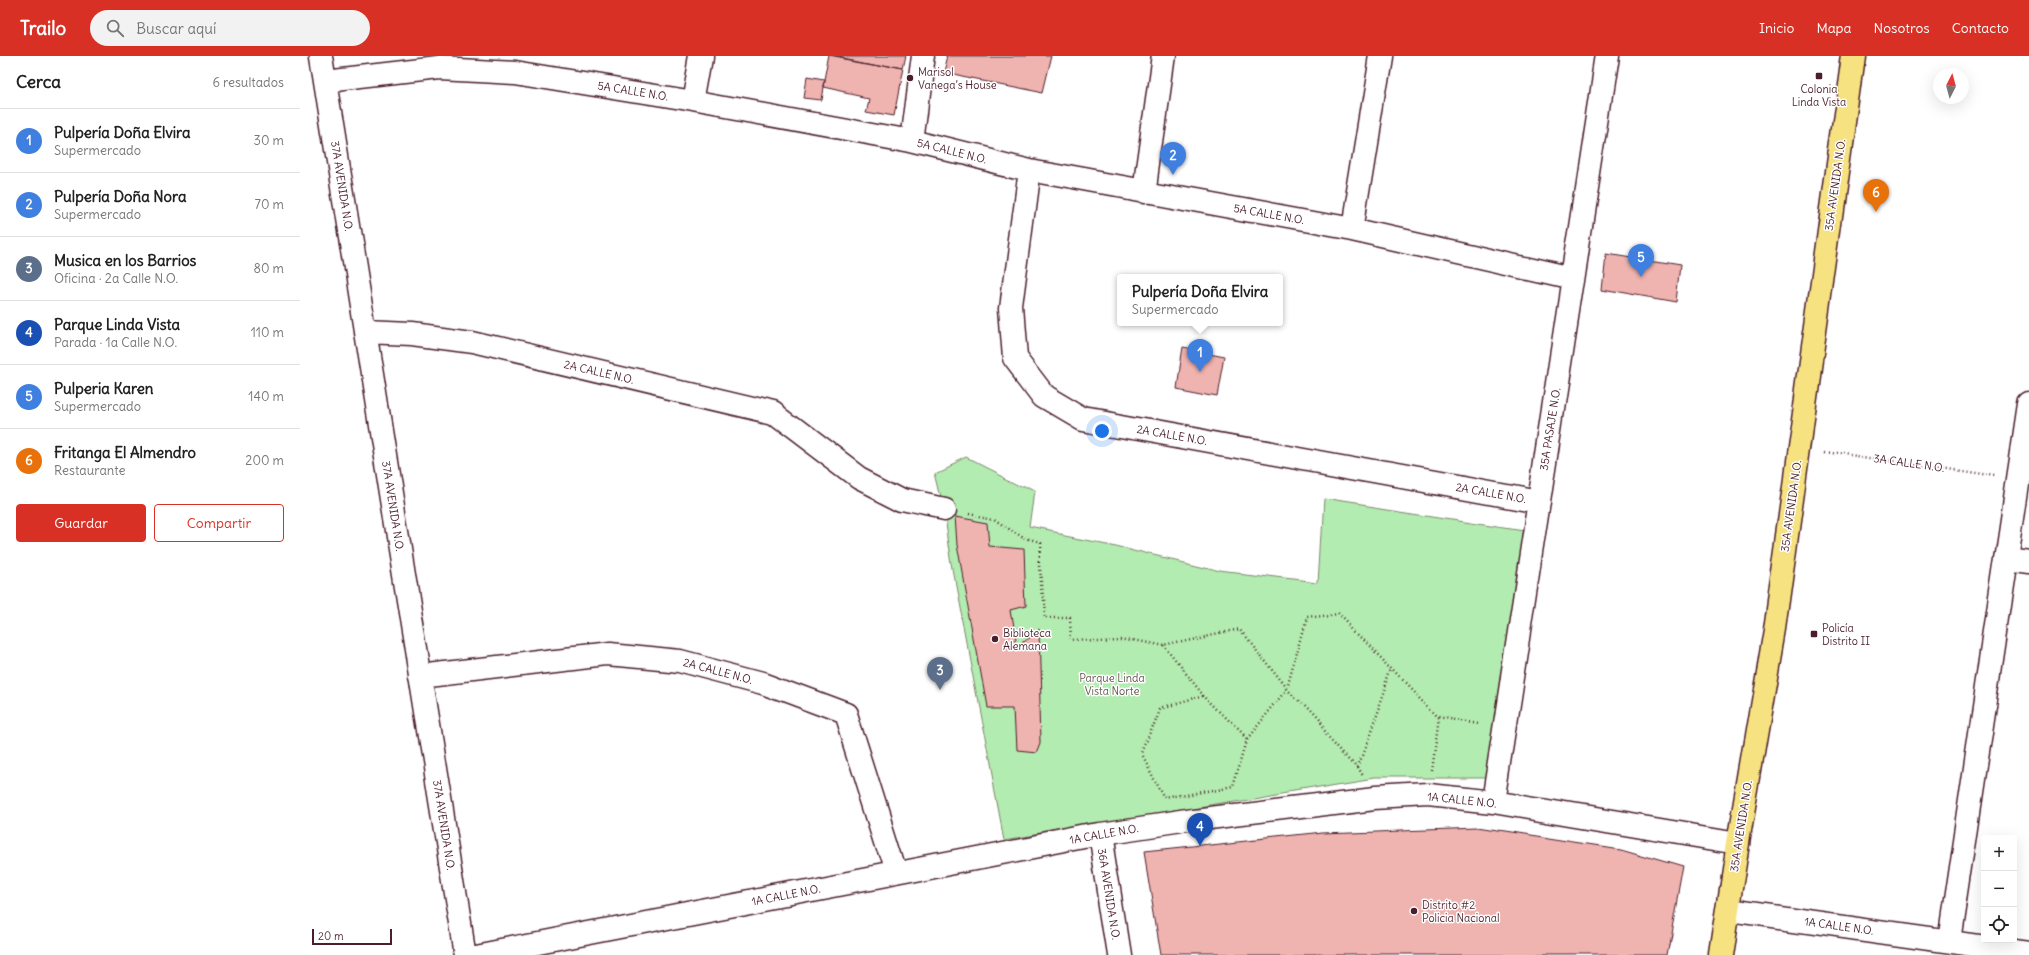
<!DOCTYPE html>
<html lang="es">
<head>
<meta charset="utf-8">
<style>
	body { margin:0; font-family:Delius,sans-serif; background:#f2f2f2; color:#222 }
	.controls { position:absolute; right:12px; bottom:12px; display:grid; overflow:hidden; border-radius:4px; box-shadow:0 4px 16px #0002 }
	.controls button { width:36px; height:36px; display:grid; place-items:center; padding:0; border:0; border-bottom:1px solid #e0e0e0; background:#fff; color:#222; font:20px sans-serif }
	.compass { position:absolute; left:1633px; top:12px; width:36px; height:36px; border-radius:50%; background:#fff; box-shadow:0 4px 16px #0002; rotate:6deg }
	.scale { position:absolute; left:12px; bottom:10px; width:80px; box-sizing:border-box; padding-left:4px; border:2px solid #4a1f2b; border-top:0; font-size:11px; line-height:14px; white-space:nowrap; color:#4a1f2b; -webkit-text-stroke:3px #fff; paint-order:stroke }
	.you { position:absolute; left:802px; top:375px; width:14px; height:14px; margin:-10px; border:3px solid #fff; border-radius:50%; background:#1a73e8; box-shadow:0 0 0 6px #1a73e833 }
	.badge { display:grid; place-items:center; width:26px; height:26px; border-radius:50%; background:#d93025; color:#fff; font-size:13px; font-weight:700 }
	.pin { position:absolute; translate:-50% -33px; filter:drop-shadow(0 1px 2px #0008) }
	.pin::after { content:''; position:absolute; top:21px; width:14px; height:12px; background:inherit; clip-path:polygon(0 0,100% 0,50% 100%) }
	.popup { position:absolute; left:817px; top:218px; width:166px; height:52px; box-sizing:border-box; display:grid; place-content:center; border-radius:4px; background:#fff; filter:drop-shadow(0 1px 3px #0005); font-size:13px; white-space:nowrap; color:#767676 }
	.popup b { font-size:15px; color:#222 }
	.popup::after { content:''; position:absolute; left:50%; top:100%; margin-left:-8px; border:8px solid transparent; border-top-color:#fff }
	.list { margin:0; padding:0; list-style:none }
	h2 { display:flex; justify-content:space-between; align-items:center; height:52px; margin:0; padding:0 16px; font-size:17px }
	h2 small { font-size:13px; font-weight:400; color:#767676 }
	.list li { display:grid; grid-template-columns:26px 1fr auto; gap:12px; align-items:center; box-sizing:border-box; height:64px; padding:0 16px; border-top:1px solid #e0e0e0 }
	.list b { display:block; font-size:15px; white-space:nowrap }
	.list p { margin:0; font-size:13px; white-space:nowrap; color:#767676 }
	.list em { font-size:13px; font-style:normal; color:#767676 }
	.actions { display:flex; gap:8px; padding:12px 16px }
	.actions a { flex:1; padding:9px 0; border:1px solid #d93025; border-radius:4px; text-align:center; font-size:14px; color:#d93025 }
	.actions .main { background:#d93025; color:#fff }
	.icon { flex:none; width:22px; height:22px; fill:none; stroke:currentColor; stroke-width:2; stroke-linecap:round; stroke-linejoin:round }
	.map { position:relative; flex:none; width:1729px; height:899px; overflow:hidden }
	header { display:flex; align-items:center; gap:24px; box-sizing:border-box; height:56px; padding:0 20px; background:#d93025; color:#fff }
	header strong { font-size:19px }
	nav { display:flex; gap:22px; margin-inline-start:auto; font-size:14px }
	.search { width:280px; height:36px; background:#f2f2f2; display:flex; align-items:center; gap:10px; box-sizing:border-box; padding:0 14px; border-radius:22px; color:#767676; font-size:15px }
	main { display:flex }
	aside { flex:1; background:#fff }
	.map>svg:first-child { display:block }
	.green { fill:#b2ecb0; stroke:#7e866e }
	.building { fill:#efb3b0; stroke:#4a1f2b }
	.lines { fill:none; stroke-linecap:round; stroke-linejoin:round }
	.minor-casing { stroke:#4a1f2b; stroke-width:25 }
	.major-casing { stroke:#4a1f2b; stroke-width:25 }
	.path { stroke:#4a1f2b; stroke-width:2.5; stroke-dasharray:1 3; stroke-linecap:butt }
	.minor { stroke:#fff; stroke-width:22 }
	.major { stroke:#f6e281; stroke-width:22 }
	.poi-dot { fill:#4a1f2b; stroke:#fff; stroke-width:1.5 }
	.labels { text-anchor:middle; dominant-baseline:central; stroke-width:3; stroke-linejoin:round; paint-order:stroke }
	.poi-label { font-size:11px; fill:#4a1f2b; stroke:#fff; text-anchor:start }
	.street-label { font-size:11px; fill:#4a1f2b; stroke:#fff }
	.park-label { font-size:11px; fill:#64524c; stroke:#fff }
</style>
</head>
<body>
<header>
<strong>Trailo</strong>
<div class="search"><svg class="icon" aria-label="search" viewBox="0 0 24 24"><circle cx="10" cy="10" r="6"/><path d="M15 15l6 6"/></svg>Buscar aquí</div>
<nav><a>Inicio</a><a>Mapa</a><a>Nosotros</a><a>Contacto</a></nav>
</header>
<main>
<aside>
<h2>Cerca<small>6 resultados</small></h2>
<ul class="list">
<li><span class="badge" style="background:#3f7fe0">1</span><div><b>Pulpería Doña Elvira</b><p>Supermercado</p></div><em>30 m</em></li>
<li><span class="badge" style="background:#3f7fe0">2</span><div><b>Pulpería Doña Nora</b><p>Supermercado</p></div><em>70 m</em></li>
<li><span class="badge" style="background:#5c6f8a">3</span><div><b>Musica en los Barrios</b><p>Oficina · 2a Calle N.O.</p></div><em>80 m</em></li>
<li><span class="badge" style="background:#1a4fb4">4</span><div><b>Parque Linda Vista</b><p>Parada · 1a Calle N.O.</p></div><em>110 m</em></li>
<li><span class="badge" style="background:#3f7fe0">5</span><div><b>Pulperia Karen</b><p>Supermercado</p></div><em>140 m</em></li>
<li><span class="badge" style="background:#e8710a">6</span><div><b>Fritanga El Almendro</b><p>Restaurante</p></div><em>200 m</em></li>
</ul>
<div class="actions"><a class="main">Guardar</a><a>Compartir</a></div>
</aside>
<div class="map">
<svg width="1729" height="899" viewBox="0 0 1729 899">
	<rect width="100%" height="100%" fill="#fff"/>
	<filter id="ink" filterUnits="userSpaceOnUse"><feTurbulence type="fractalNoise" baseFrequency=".025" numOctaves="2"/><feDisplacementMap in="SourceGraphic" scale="8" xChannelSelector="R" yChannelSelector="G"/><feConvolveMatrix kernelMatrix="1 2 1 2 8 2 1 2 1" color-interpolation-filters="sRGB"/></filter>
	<g filter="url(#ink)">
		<!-- green -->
		<path class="green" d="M666,401L735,436L730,472L815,489L920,515L1018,527L1023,443L1223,474L1188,722H1074L704,783L652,509L644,453L635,416Z"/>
		<!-- building -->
		<path class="building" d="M529,0L603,14L594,59L566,54L569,42L523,32Z
			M533,0H606L603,14Z
			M647,0H751L742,37L643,17Z
			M507,23L524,26L521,44L504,42Z
			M1306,197L1380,209L1376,246L1302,233Z
			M882,293L924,301L917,339L876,331Z
			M655,460L688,466L690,491L724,494L726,550L711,554L717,592L738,574L741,686L737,696L717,694L715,650H686L657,489Z
			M1178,771L1321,793L1383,811L1367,899H861L844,796L1023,777Z"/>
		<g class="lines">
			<!-- minor casing -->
			<g class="minor-casing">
				<path id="minor" d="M21,0L165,899
					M25,25L139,12L215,16L393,45L612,85L729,114L1052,173L1273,223
					M393,45L401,0
					M612,85L623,0
					M729,114L711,252L715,302L744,340L783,363L1239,446
					M844,136L863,0
					M1052,173L1080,0
					M65,276L112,278L172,286L473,357L559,422L602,444L644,453
					M1707,503L1729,506
					M120,620L308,598L380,605L463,627L546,658L596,817
					M1193,746L1307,0
					M800,778L819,899
					M1429,855L1729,897
					M1649,885L1729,348
					M176,899L800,778L894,764L1075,742L1128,739L1193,746L1438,787"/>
			</g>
			<!-- major casing -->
			<g class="major-casing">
				<path id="major" d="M1421,899L1438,787L1474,574L1553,0"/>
			</g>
			<!-- path -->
			<path class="path" d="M1523,395L1695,420
				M668,457L695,462L726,484L740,488L744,562H770L771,583L822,581L863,589
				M904,640L863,589L939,573L987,634L1057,710L1062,719
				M904,640L947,684L933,731L865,744L842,698L860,652Z
				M947,684L987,634L1007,561L1039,557L1138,661L1180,668
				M1057,710L1092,613
				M1131,714L1138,661"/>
			<!-- minor -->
			<use href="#minor" class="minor"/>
			<!-- major -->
			<use href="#major" class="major"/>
		</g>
	</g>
	<!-- markers -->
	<g class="poi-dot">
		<rect x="1515" y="16" width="8" height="8" rx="2"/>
		<circle cx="610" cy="22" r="4"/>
		<rect x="1510" y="574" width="8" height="8" rx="2"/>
		<circle cx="695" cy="583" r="4"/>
		<circle cx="1114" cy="855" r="4"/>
	</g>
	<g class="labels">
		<!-- poi labels -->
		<g class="poi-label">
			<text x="618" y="16">Marisol<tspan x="618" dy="13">Vanega’s House</tspan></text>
			<text x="1519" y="33" text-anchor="middle">Colonia<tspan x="1519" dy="13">Linda Vista</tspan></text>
			<text x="1522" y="572">Policía<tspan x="1522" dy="13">Distrito II</tspan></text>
			<text x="703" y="577">Biblioteca<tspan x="703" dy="13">Alemana</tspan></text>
			<text x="1122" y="849">Distrito #2<tspan x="1122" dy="13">Policia Nacional</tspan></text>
		</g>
		<!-- street labels -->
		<g class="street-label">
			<text transform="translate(333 35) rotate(9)">5A CALLE N.O.</text>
			<text transform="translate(652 95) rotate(14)">5A CALLE N.O.</text>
			<text transform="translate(1535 129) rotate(-82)">35A AVENIDA N.O.</text>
			<text transform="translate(42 130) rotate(81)">37A AVENIDA N.O.</text>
			<text transform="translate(969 158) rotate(10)">5A CALLE N.O.</text>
			<text transform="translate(299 316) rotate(13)">2A CALLE N.O.</text>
			<text transform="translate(1250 373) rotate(-81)">35A PASAJE N.O.</text>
			<text transform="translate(872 379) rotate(10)">2A CALLE N.O.</text>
			<text transform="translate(1609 407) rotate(8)">3A CALLE N.O.</text>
			<text transform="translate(1191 437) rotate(10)">2A CALLE N.O.</text>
			<text transform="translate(93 450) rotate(81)">37A AVENIDA N.O.</text>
			<text transform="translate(1491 450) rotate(-82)">35A AVENIDA N.O.</text>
			<text transform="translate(418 615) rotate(15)">2A CALLE N.O.</text>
			<text transform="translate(1162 744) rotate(6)">1A CALLE N.O.</text>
			<text transform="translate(144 769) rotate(81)">37A AVENIDA N.O.</text>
			<text transform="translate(1441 770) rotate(-81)">35A AVENIDA N.O.</text>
			<text transform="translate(804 778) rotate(-10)">1A CALLE N.O.</text>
			<text transform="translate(809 838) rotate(81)">36A AVENIDA N.O.</text>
			<text transform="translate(486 839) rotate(-11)">1A CALLE N.O.</text>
			<text transform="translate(1539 870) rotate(8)">1A CALLE N.O.</text>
		</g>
		<!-- park labels -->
		<g class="park-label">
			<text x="812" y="622">Parque Linda<tspan x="812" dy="13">Vista Norte</tspan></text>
		</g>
	</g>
</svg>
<div class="controls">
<button>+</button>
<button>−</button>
<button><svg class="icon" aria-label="locate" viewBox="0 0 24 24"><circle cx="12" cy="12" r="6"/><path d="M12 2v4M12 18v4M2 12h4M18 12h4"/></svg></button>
</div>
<svg class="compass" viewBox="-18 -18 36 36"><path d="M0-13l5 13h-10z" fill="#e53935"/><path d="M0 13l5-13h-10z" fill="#767676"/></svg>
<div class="scale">20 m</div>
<div class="you"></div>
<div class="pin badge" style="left:900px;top:316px;background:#3f7fe0">1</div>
<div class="popup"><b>Pulpería Doña Elvira</b>Supermercado</div>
<div class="pin badge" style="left:873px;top:119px;background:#3f7fe0">2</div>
<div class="pin badge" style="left:640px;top:634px;background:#5c6f8a">3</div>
<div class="pin badge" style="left:900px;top:790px;background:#1a4fb4">4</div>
<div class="pin badge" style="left:1341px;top:221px;background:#3f7fe0">5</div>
<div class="pin badge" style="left:1576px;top:156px;background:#e8710a">6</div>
</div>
</main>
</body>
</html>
